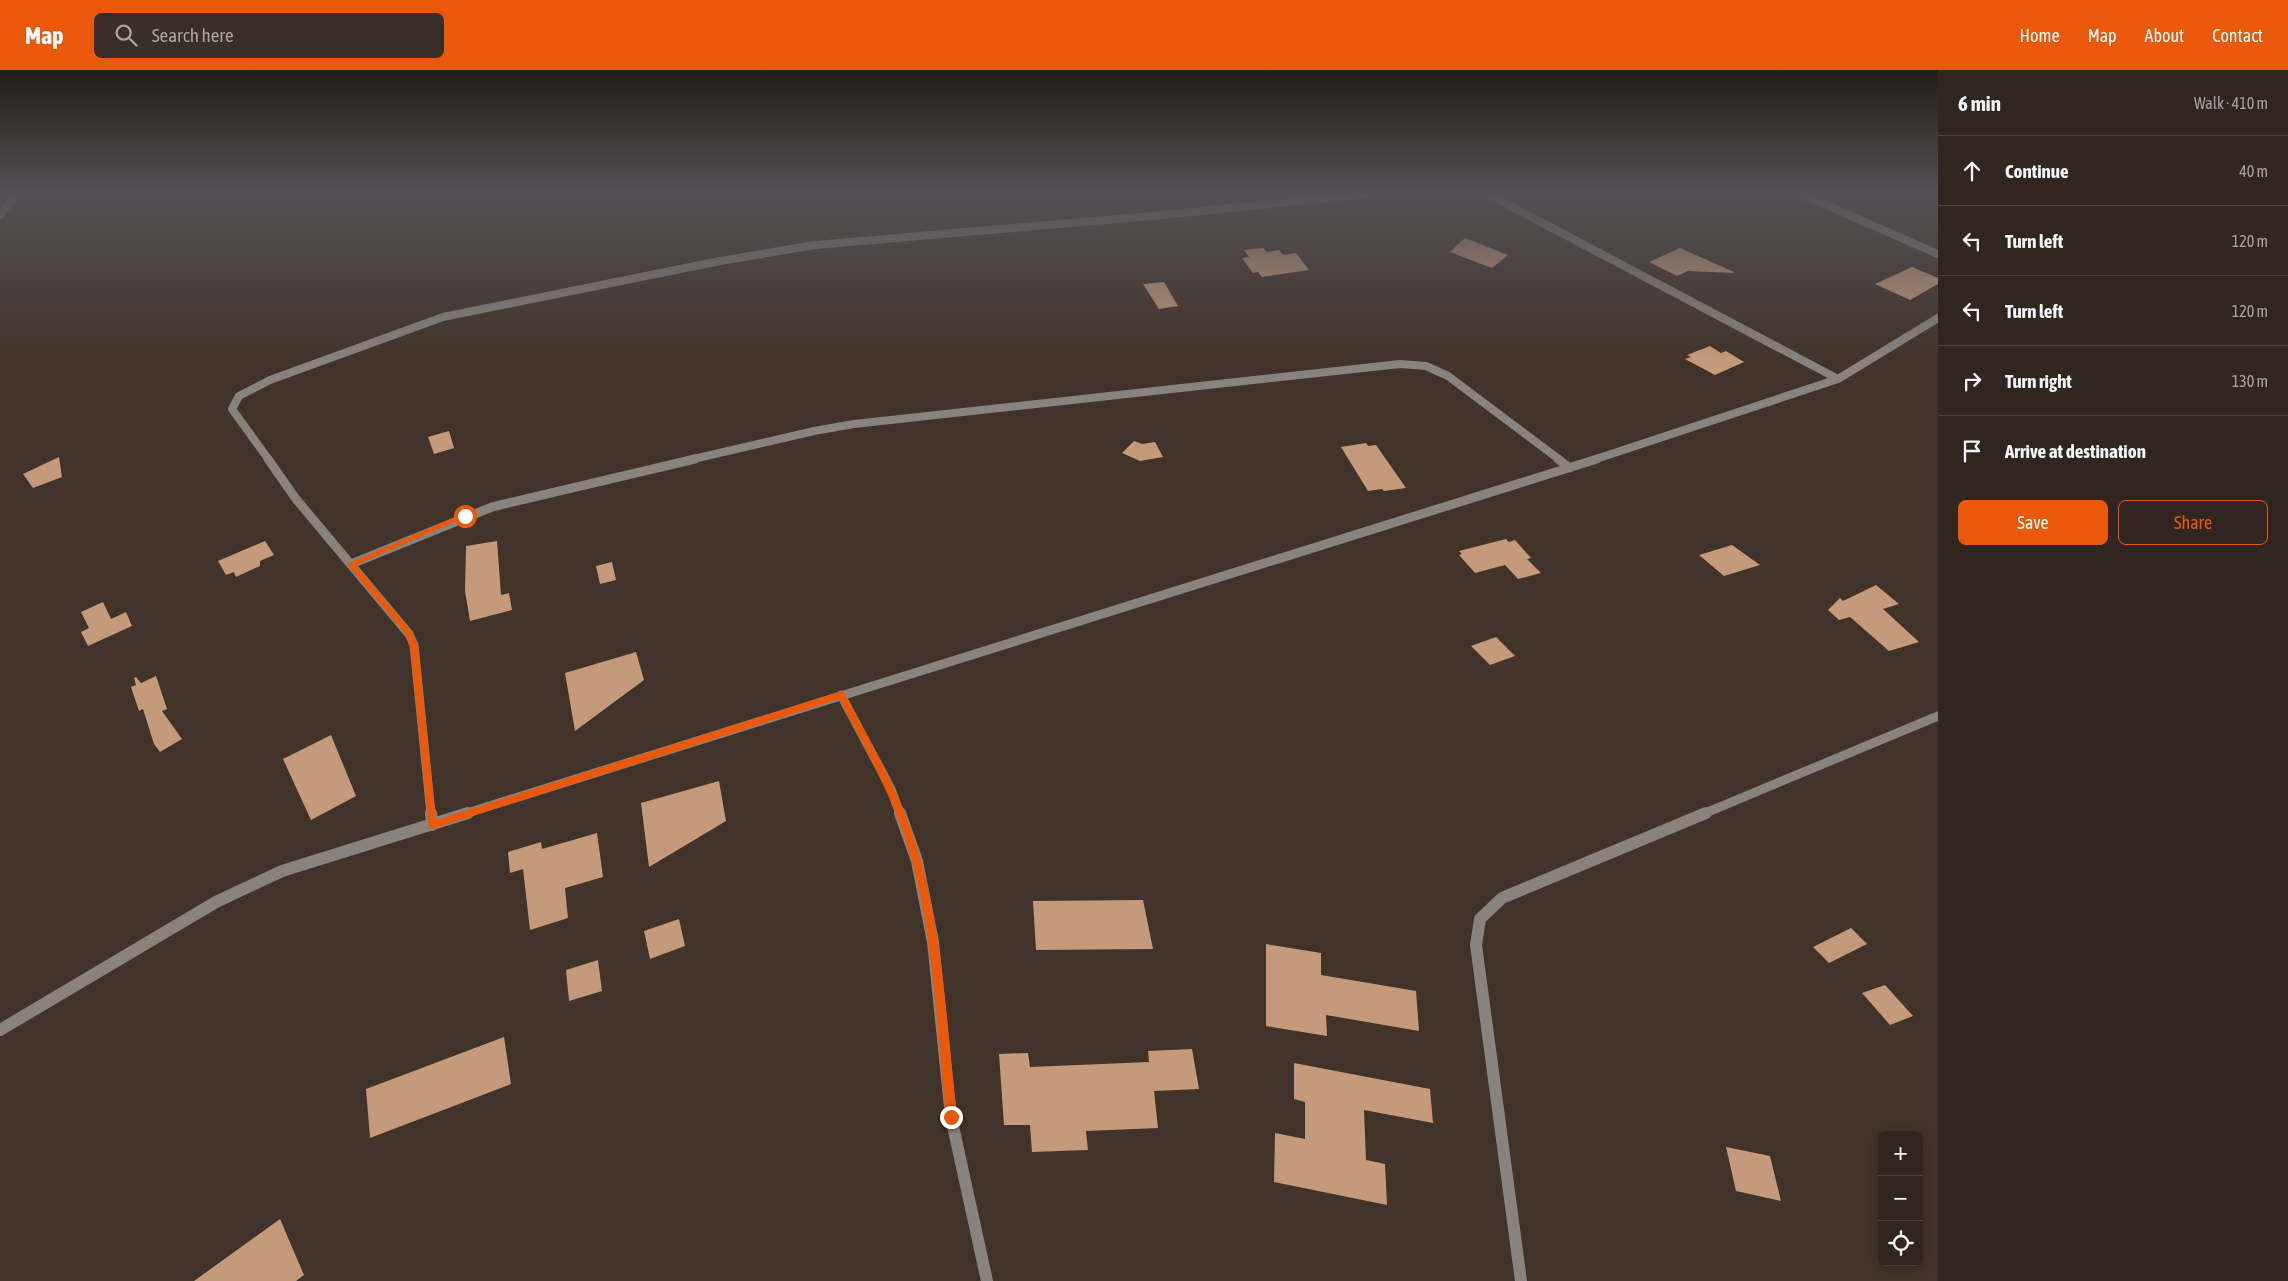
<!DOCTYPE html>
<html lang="en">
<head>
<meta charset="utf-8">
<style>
	body { margin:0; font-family:"Asap Condensed",sans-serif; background:#392e28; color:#f1f3f6 }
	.controls { position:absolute; right:15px; bottom:15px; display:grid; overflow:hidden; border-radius:8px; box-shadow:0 2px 12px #0003 }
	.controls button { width:45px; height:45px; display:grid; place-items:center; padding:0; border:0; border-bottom:1px solid #4c433d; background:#31261f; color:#f1f3f6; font:25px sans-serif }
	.stop { position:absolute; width:15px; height:15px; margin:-11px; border:4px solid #ea580c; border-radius:50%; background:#fff }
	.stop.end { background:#ea580c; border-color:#fff; box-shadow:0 1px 5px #0008 }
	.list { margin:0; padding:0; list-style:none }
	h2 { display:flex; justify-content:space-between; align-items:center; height:65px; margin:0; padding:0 20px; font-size:21px }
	h2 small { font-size:16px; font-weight:400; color:#a8a5a4 }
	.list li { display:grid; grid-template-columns:32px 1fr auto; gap:15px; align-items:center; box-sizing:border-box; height:70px; padding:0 20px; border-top:1px solid #4c433d }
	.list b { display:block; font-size:19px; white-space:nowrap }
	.list em { font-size:16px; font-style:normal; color:#a8a5a4 }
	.actions { display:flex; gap:10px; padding:15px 20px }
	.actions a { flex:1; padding:11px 0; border:1px solid #ea580c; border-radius:8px; text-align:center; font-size:18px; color:#ea580c }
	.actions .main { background:#ea580c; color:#fff }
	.icon { flex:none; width:28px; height:28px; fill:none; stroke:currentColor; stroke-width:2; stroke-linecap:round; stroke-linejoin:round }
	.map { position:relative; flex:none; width:1938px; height:1211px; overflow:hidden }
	header { display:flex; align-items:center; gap:30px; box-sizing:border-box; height:70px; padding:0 25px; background:#ea580c; color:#fff }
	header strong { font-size:24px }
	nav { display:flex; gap:28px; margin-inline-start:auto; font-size:18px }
	.search { width:350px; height:45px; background:#392e28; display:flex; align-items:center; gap:12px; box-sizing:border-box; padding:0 18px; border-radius:8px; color:#a8a5a4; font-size:19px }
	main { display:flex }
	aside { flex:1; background:#31261f }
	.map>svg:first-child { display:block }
	.building { fill:#c59a7c }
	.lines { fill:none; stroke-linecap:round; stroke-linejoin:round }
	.minor-far2 { stroke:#89827d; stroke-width:8 }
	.minor-far1 { stroke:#89827d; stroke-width:9 }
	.minor { stroke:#89827d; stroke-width:12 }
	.tertiary { stroke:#89827d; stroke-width:8 }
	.route { fill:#ea580c }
</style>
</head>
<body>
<header>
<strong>Map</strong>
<div class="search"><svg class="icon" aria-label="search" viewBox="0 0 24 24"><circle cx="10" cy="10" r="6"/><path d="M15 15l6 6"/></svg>Search here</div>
<nav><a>Home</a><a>Map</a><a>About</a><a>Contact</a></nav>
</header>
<main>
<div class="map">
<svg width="1938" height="1211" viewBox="0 0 1938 1211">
	<rect width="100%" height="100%" fill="#413329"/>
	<!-- building -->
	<path class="building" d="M1465,168L1508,185L1492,198L1450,182Z
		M1263,178L1267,182L1279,180L1283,185L1296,183L1309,200L1262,207L1258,202L1253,203L1242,188L1249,187L1244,180Z
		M1680,178L1734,202L1733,203L1688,201L1677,206L1649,192Z
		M1912,197L1938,208V214L1910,230L1875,214Z
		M1164,212L1178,236L1159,239L1143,214Z
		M1710,276L1721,283L1726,281L1744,292L1715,305L1685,289L1691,287L1687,285Z
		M449,361L454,378L434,384L428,367Z
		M1134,371L1142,374L1155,372L1163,387L1140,391L1122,383Z
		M1366,373L1368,376L1376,375L1406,418L1384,421L1382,419L1368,421L1341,377Z
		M59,387L62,407L33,418L23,404Z
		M1506,469L1509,472L1515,470L1531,488L1527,489L1541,503L1518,509L1505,495L1475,503L1459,485L1462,484L1459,481Z
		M265,471L274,485L260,491V496L236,507L234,502L226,505L218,491Z
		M497,471L501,525L509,523L512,540L470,551L465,521L466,476Z
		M1732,475L1760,495L1724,506L1699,485Z
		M612,492L616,510L600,514L596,496Z
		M1876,515L1899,534L1883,539L1919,572L1889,581L1850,547L1839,550L1828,540L1840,528L1843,531Z
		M103,532L111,549L126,542L132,556L88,576L81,562L89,558L81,542Z
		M1496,567L1515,586L1490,595L1471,576Z
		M636,582L644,610L575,661L565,603Z
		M156,606L167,639L162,641L182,669L160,682L154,674L143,639L139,641L131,617L136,615L134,608L136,607L141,613Z
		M331,665L356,726L311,750L283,689Z
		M719,711L726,751L649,797L641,733Z
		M597,763L603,807L565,818L568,848L530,860L523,799L510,803L508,782L541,772L542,779Z
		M1143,830L1153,879L1036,880L1033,831Z
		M679,849L685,876L650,889L644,861Z
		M1851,858L1867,874L1829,893L1813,877Z
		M1266,874L1321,883V905L1416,921L1419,961L1326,945L1327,966L1266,956Z
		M598,890L602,921L569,931L566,900Z
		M1885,915L1913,946L1890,955L1862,923Z
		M504,967L511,1014L370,1068L366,1019Z
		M1192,979L1199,1019L1154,1021L1158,1058L1086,1061L1088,1080L1032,1082L1030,1055H1004L999,984L1028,983L1030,997L1149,992L1148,981Z
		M1294,993L1430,1019L1433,1053L1364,1040L1366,1090L1385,1094L1387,1135L1274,1112L1275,1063L1305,1069V1032L1294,1029Z
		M1726,1077L1770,1086L1781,1131L1736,1121Z
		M280,1149L304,1205L296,1211H194Z"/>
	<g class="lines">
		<!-- minor-far2 -->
		<path class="minor-far2" d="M1484,122L1838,309
			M1797,122L1938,184
			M269,390L232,339L239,326L270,310L443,247L720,191L815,175L1152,146L1385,122
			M689,390L814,361L854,354L1400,294L1426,296L1448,306L1560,390
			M1593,390L1838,309L1938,248"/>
		<!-- minor-far1 -->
		<path class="minor-far1" d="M268,389L296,429L409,564L414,575L431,744
			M1558,389L1570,398
			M351,494L492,437L695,389
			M841,625L891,719L900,744
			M464,744L1597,389
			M1703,744L1938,646"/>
		<!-- minor -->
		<path class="minor" d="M431,743L432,755
			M900,743L917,791L933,872L951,1047L987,1211
			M0,960L216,832L282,801L468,743
			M1521,1211L1476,875L1480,849L1502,828L1706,743"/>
		<!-- tertiary -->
		<path class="tertiary" d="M0,145L18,122"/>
	</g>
	<!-- sky -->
	<linearGradient id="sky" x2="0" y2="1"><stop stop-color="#241c17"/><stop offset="0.42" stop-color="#545054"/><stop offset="1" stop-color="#545054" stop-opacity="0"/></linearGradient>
	<rect width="1938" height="292" fill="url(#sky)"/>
	<!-- route -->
	<path class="route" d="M462,444L468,446L356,495L412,562L418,576L436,750L841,621L844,622C873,677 905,731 921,791C944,874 947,962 957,1047L955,1051H948L946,1047C937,962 934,874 912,791C896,733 867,681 839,629L432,759L429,758L410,576L406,565L347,494Z"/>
</svg>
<div class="controls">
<button>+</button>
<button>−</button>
<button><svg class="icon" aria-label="locate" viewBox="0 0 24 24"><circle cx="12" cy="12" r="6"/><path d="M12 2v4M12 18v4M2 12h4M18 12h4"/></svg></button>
</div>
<div class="stop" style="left:465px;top:446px"></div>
<div class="stop end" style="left:951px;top:1047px"></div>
</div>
<aside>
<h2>6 min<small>Walk · 410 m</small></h2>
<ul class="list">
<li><svg class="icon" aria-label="ahead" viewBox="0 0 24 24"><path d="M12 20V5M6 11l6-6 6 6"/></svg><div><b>Continue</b></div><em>40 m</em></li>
<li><svg class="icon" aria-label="left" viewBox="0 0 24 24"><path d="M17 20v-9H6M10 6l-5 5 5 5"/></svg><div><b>Turn left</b></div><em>120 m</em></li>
<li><svg class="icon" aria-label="left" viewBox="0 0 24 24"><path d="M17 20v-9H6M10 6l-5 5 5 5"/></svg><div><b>Turn left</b></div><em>120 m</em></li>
<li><svg class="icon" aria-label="right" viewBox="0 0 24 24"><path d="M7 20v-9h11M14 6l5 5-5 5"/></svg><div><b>Turn right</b></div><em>130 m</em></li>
<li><svg class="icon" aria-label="arrive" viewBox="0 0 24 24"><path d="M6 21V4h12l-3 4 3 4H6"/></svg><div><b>Arrive at destination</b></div></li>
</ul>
<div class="actions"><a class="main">Save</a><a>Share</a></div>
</aside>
</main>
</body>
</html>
